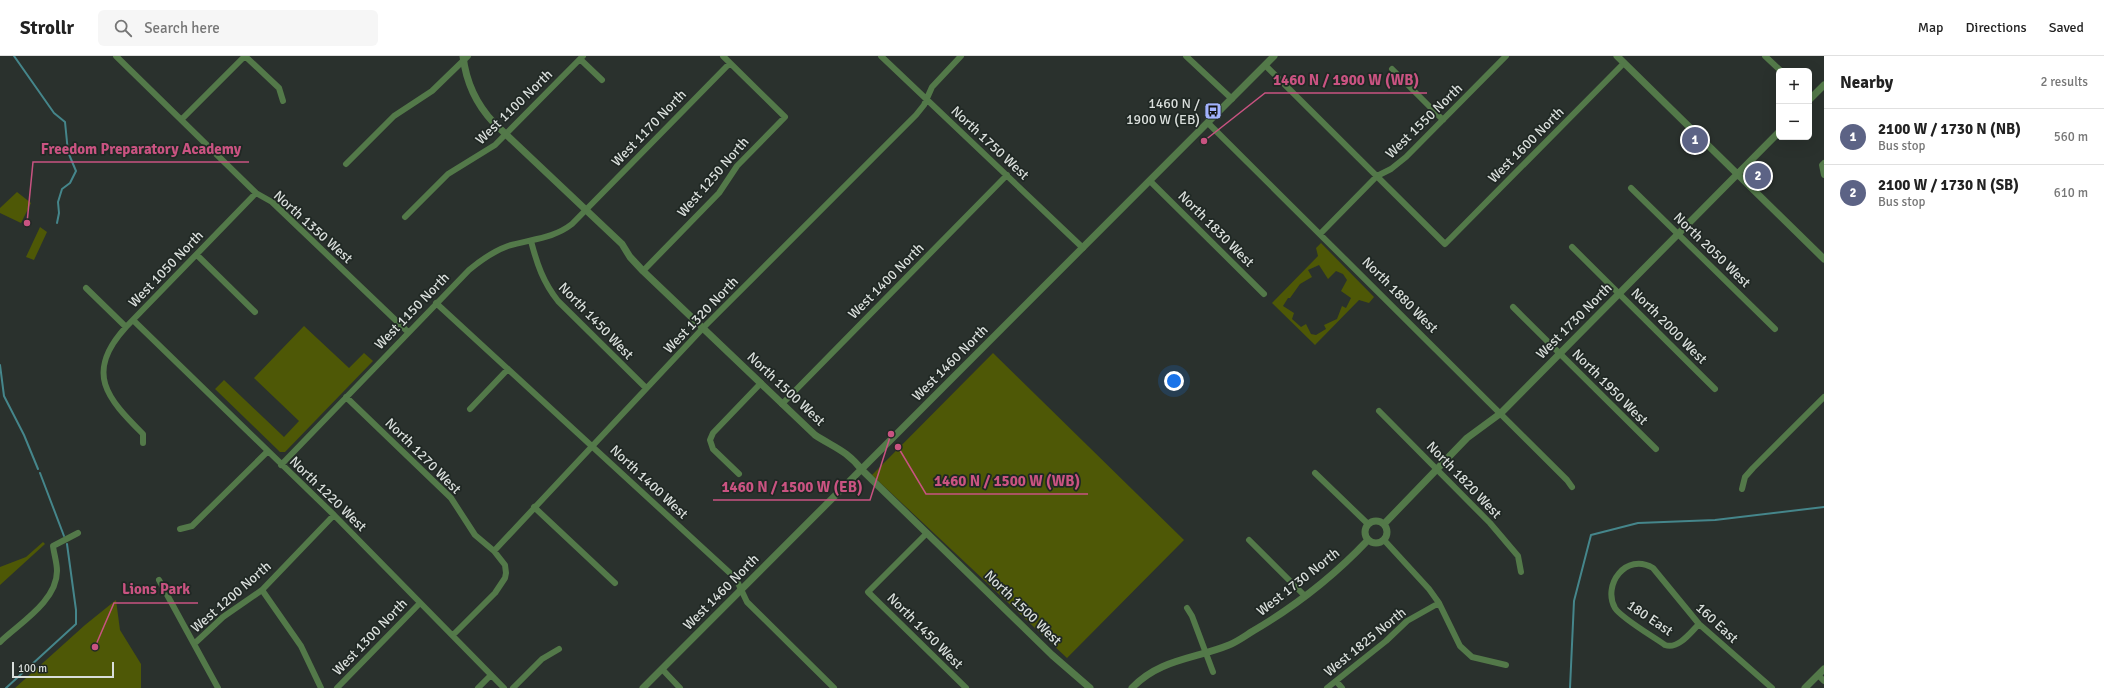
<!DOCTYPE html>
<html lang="en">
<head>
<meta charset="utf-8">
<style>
	body { margin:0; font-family:Signika,sans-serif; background:#f6f6f6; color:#222 }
	.controls { position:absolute; right:12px; top:12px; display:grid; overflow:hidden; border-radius:6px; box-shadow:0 4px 16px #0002 }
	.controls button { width:36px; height:36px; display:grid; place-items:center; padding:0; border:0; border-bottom:1px solid #e0e0e0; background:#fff; color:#222; font:20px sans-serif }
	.scale { position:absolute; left:12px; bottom:10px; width:102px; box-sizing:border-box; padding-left:4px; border:2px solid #d9dedb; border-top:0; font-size:11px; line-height:14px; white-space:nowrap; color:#d9dedb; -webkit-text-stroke:3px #202824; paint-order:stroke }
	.you { position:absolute; left:1174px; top:325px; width:14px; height:14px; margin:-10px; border:3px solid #fff; border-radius:50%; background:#1a73e8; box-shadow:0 0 0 6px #1a73e833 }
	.badge { display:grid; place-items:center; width:26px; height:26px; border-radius:50%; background:#5c6385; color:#fff; font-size:13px; font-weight:700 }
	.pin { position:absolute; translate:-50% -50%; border:2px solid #fff; box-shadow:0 1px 4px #0006 }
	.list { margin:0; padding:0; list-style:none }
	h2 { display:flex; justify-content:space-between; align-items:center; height:52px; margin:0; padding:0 16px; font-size:17px }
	h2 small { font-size:13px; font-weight:400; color:#767676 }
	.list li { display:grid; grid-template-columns:26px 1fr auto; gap:12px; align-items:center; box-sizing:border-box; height:56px; padding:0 16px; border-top:1px solid #e0e0e0 }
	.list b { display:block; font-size:15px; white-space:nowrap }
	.list p { margin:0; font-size:13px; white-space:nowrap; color:#767676 }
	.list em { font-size:13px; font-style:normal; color:#767676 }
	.icon { flex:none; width:22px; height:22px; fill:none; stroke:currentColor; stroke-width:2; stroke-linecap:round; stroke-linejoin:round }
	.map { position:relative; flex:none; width:1824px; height:632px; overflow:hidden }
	header { display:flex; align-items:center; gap:24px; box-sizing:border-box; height:56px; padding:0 20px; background:#fff; border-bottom:1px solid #e0e0e0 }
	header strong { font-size:19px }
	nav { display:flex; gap:22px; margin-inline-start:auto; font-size:14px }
	.search { width:280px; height:36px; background:#f6f6f6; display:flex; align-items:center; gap:10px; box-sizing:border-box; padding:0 14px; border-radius:6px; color:#767676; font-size:15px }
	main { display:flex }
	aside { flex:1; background:#fff }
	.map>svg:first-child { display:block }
	.green { fill:#4e5806; fill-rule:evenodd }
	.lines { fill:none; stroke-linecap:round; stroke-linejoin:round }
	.stream { stroke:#45868b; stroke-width:2 }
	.minor { stroke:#537949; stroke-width:6 }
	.tertiary { stroke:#537949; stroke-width:7 }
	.labels { text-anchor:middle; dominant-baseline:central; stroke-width:3.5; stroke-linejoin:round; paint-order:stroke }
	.poi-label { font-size:14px; fill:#d9dedb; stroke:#202824; text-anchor:end }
	.street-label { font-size:14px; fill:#d9dedb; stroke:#202824 }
	.leader { fill:none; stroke:#c95381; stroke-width:1.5 }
	.callout-dot { fill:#c95381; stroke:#202824; stroke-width:1.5 }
	.callout-label { font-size:15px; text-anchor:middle; font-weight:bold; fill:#c95381; stroke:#202824; stroke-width:3.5; stroke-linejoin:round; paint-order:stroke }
</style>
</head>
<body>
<header>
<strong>Strollr</strong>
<div class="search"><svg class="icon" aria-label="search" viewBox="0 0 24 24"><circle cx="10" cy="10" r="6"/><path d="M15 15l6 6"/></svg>Search here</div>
<nav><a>Map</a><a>Directions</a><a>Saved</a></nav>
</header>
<main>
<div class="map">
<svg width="1824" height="632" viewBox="0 0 1824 632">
	<rect width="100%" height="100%" fill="#2a312d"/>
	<!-- green -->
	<path class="green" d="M17,136L31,147L21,167L0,157V152Z
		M40,171L47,176L34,204L26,201Z
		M1321,187L1374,241L1369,247L1359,244L1315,289L1272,247L1318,200L1316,192ZM1319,209L1328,223L1336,215L1343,218L1347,224L1341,235L1351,242L1346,252L1342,250L1337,263L1324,269L1326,273L1316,279L1311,278L1306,268L1301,271L1292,263L1294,257L1283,250L1288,242H1290L1300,228L1312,221L1308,214Z
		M304,270L349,312L364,297L373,305L285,396H280L215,333L224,324L284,381L299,365L254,322Z
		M993,297L1184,484L1067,602L872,419Z
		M43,486L45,488L0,529V511L26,501Z
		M116,544L120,574L141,608V632H15L85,569Z"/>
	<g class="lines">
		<!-- stream -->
		<path class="stream" d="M14,0L54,57L65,66L68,96L76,115L70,127L62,133L58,146L59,157L57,167
			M0,309L4,340L24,379L38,413
			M40,417L64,480
			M6,632L76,568V554L67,488
			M1570,632L1574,545L1591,479L1638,467L1715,464L1824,451"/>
		<!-- minor -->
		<path class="minor" d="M116,0L256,137L272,146L408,276
			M245,0L279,32L283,45
			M881,0L1083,192
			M1186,0L1232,43
			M1765,0L1781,15
			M580,3L602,24
			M1265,9L1445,188L1624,7
			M1392,13L1443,64
			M181,64L245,0
			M1208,67L1567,424L1572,431
			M1824,107L1822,109L1824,119
			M346,108L394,60L432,35L468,0
			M1150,125L1264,238
			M1631,132L1775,273
			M405,161L448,118L495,89L583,0
			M1321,177L1377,120L1391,113L1406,101L1506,0
			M531,185C537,208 543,226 558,245L646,332
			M1572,191L1715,333
			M197,199L255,256
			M643,215L719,137L737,110L785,61L723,0
			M86,232L126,271
			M436,247L731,518L737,525L747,546L834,632
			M1513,251L1656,393
			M133,264L334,459L504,632
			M346,341L451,442L475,479L494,495L505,509L506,517L505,522L495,537L453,579
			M782,348L1007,119
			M470,353L508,313
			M1379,355L1490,467L1518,500L1521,516
			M143,387V378C107,342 84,317 126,271L256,137
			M281,409L469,214C481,204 494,195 508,190C530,183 553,183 572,168L730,7
			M1315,417L1368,468
			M739,418L713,393L710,384L713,377L761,327
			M1742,433L1745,421L1753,412L1824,341
			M534,451L615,527
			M180,473L192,470L267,396
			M927,477L868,536L966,632
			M1249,484L1305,540
			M1384,484L1429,533L1439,547L1460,590L1472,601L1506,609
			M494,495L703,272L916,59L924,49L932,31L961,0
			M159,524L218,632
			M262,534L301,590L321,632
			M1187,552L1192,560L1213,616
			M1699,568C1691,576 1678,594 1665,589C1654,581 1621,562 1615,552C1602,529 1626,496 1653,512L1699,568L1772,632
			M0,586C20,567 57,545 57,515C57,507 54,498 53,490L78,477
			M194,588L223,561L262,534L334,459
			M662,613L680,632
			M1818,619L1824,625
			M1336,625L1342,632
			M337,632L420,547
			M478,632L491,619
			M513,632L542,603L559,593
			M1327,632L1386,585L1407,565L1439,547"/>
		<!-- tertiary -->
		<path class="tertiary" d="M463,0C466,26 476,48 494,67L622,188L630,201L643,215L815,379C835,392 846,394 862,414L1052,599L1090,632
			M1617,0L1824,203
			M1809,44L1824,29
			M1365 476a11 11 0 1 1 22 0a11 11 0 1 1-22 0Z
			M1384,468L1467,382L1501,357L1779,76
			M643,632L1274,0
			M1132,632C1159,603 1195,603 1229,589C1237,586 1245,580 1253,575C1294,551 1334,520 1368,484
			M1805,632L1824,613"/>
	</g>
	<!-- icons -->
	<defs>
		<g id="bus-square" transform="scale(0.9)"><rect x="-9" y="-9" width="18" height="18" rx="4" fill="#a2b2fd" stroke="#202824"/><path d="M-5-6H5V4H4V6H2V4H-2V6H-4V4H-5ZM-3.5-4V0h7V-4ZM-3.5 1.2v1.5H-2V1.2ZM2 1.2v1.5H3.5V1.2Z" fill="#111"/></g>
	</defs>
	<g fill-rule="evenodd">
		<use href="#bus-square" x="1213" y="55"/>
	</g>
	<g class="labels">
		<!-- poi labels -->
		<g class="poi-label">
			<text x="1200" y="47">1460 N /<tspan x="1200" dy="16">1900 W (EB)</tspan></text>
		</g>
		<!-- street labels -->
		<g class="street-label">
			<text transform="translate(514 51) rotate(-44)">West 1100 North</text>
			<text transform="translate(1424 65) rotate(-44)">West 1550 North</text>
			<text transform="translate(649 72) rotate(-46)">West 1170 North</text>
			<text transform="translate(990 87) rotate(43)">North 1750 West</text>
			<text transform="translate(1526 89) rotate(-45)">West 1600 North</text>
			<text transform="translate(713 121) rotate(-49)">West 1250 North</text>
			<text transform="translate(313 171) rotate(42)">North 1350 West</text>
			<text transform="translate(1216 173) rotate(45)">North 1830 West</text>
			<text transform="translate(1712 194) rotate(44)">North 2050 West</text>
			<text transform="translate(166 213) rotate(-46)">West 1050 North</text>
			<text transform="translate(886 225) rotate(-45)">West 1400 North</text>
			<text transform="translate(1400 239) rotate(45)">North 1880 West</text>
			<text transform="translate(412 255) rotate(-46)">West 1150 North</text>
			<text transform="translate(701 259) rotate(-46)">West 1320 North</text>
			<text transform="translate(596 265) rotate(46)">North 1450 West</text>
			<text transform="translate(1574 265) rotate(-45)">West 1730 North</text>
			<text transform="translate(1669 270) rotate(45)">North 2000 West</text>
			<text transform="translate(950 307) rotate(-45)">West 1460 North</text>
			<text transform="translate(1610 331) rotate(45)">North 1950 West</text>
			<text transform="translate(786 333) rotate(43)">North 1500 West</text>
			<text transform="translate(423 400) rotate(45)">North 1270 West</text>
			<text transform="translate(1464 424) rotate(46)">North 1820 West</text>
			<text transform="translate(649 426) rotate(43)">North 1400 West</text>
			<text transform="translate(328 438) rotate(44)">North 1220 West</text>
			<text transform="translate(1298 526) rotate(-38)">West 1730 North</text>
			<text transform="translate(721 536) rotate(-45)">West 1460 North</text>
			<text transform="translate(231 541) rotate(-41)">West 1200 North</text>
			<text transform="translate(1023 552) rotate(44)">North 1500 West</text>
			<text transform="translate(1650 562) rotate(34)">180 East</text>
			<text transform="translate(1717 567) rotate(43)">160 East</text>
			<text transform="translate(925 575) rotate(45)">North 1450 West</text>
			<text transform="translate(370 581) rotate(-46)">West 1300 North</text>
			<text transform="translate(1365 586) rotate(-39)">West 1825 North</text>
		</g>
	</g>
	<!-- callouts -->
	<path class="leader" d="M1204 85L1265 37H1427M27 167L33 106H249M898 391L926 438H1088M891 378L870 444H713M95 591L114 547H198"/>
	<g class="callout-dot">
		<circle cx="1204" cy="85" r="4"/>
		<circle cx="27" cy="167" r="4"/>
		<circle cx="898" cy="391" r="4"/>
		<circle cx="891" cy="378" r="4"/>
		<circle cx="95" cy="591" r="4"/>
	</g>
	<g class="callout-label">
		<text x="1346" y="29">1460 N / 1900 W (WB)</text>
		<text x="141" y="98">Freedom Preparatory Academy</text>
		<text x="1007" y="430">1460 N / 1500 W (WB)</text>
		<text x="792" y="436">1460 N / 1500 W (EB)</text>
		<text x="156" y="538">Lions Park</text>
	</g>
</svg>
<div class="controls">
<button>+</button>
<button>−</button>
</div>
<div class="scale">100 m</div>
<div class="you"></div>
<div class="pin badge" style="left:1695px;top:84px">1</div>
<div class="pin badge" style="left:1758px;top:120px">2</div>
</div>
<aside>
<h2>Nearby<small>2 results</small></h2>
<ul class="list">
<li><span class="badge">1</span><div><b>2100 W / 1730 N (NB)</b><p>Bus stop</p></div><em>560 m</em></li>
<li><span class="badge">2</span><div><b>2100 W / 1730 N (SB)</b><p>Bus stop</p></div><em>610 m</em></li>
</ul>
</aside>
</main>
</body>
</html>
